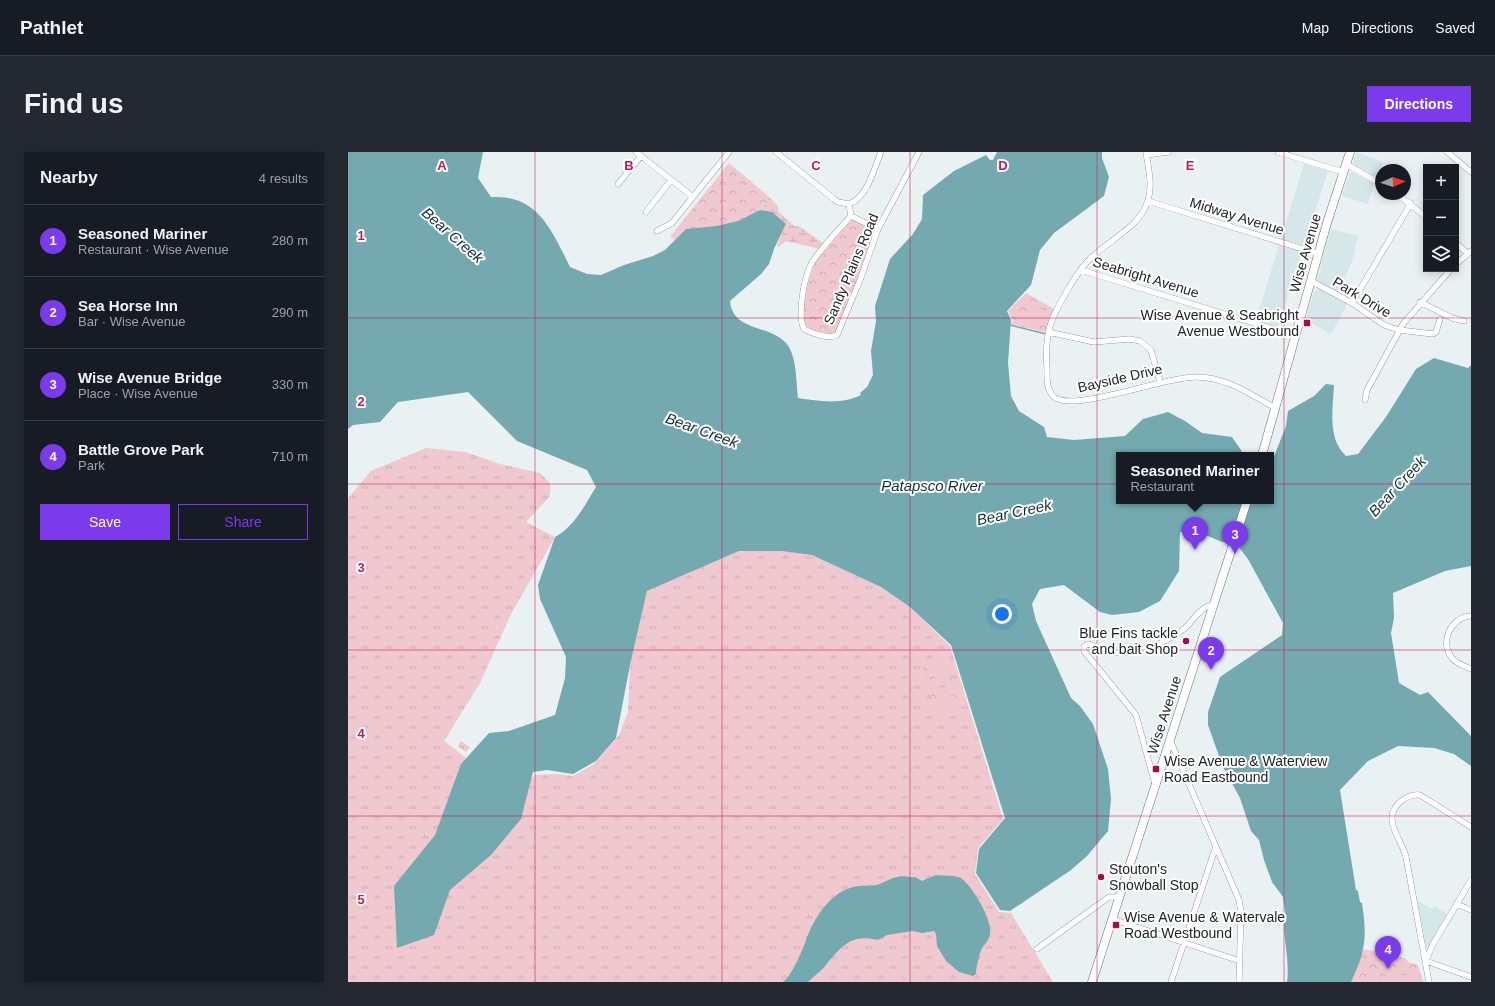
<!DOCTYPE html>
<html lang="en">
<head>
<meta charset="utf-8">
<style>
	body { margin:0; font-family:Arial,sans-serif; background:#242831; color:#f1f3f6 }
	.controls { position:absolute; right:12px; top:12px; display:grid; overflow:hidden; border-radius:0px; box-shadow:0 2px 10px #0003 }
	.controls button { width:36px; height:36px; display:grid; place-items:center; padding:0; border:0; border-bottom:1px solid #363941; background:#171b24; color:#f1f3f6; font:20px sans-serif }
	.compass { position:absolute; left:1027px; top:12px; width:36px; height:36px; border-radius:50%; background:#171b24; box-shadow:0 2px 10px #0003; rotate:87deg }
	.you { position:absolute; left:654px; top:462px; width:14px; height:14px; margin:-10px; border:3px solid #fff; border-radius:50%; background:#1a73e8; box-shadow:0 0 0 6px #1a73e833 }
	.badge { display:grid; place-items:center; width:26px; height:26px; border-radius:50%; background:#7c3aed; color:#fff; font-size:13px; font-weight:700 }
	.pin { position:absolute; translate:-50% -33px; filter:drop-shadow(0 1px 2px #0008) }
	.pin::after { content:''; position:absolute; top:21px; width:14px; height:12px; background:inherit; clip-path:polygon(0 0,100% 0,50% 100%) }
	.popup { position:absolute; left:768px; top:300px; width:158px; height:52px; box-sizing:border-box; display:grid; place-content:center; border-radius:0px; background:#171b24; filter:drop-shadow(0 1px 3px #0005); font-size:13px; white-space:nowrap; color:#9ea1a6 }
	.popup b { font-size:15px; color:#f1f3f6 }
	.popup::after { content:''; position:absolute; left:50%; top:100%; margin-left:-8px; border:8px solid transparent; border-top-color:#171b24 }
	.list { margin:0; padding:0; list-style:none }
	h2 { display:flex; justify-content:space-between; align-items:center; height:52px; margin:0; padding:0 16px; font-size:17px }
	h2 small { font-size:13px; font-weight:400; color:#9ea1a6 }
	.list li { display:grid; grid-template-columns:26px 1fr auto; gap:12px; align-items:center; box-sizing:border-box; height:72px; padding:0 16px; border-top:1px solid #363941 }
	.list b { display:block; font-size:15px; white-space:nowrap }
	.list p { margin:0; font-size:13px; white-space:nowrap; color:#9ea1a6 }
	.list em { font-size:13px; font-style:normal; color:#9ea1a6 }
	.actions { display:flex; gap:8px; padding:12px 16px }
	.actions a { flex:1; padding:9px 0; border:1px solid #7c3aed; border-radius:0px; text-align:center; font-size:14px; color:#7c3aed }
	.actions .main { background:#7c3aed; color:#fff }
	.icon { flex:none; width:22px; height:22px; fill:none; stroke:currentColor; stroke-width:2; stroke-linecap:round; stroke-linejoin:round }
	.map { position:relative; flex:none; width:1123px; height:830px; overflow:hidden; border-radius:0px }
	header { display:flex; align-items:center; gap:24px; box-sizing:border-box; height:56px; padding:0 20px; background:#171b24; border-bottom:1px solid #363941 }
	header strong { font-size:19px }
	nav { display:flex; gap:22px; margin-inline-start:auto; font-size:14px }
	.intro { display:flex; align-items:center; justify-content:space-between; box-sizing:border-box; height:96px; padding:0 24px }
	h1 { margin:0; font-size:28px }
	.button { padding:10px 18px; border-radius:0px; background:#7c3aed; color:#fff; font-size:14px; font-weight:700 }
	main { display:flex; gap:24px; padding:0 24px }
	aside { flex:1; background:#171b24; border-radius:0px; box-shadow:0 2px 10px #0003 }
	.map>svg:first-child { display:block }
	.built { fill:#d5e7e9 }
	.grass { fill:url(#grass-tufts) }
	.forest { fill:url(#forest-crowns) }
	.wetland { fill:url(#wetland-marsh) }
	.pitch { fill:#f0c8cf }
	.water { fill:#74a9b0 }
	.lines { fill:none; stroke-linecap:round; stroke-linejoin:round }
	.stream { stroke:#74a9b0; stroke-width:1.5 }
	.minor-casing { stroke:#6a7273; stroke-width:6 }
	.secondary-casing { stroke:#6a7273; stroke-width:9 }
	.minor { stroke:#fff; stroke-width:5.5 }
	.secondary { stroke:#fff; stroke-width:8 }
	.grid { fill:none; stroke:#c2185b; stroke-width:1; stroke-opacity:0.55 }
	.poi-dot { fill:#a30d4c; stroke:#fff; stroke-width:1.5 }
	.labels { text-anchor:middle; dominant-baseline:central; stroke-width:4; stroke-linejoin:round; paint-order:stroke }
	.street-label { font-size:14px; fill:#212425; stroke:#fff }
	.poi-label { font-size:14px; fill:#212425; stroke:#fff; text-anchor:start }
	.water-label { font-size:15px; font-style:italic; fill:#122f32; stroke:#fff }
	.grid-label { font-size:13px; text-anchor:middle; font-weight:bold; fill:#c2185b; stroke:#fff; stroke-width:4; stroke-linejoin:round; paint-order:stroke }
</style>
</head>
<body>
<header>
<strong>Pathlet</strong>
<nav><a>Map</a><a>Directions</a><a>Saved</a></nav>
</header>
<div class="intro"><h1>Find us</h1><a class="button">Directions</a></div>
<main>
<aside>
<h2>Nearby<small>4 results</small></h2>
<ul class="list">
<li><span class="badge">1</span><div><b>Seasoned Mariner</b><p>Restaurant · Wise Avenue</p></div><em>280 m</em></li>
<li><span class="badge">2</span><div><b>Sea Horse Inn</b><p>Bar · Wise Avenue</p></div><em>290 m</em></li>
<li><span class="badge">3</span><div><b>Wise Avenue Bridge</b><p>Place · Wise Avenue</p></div><em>330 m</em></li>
<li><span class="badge">4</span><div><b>Battle Grove Park</b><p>Park</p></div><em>710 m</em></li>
</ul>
<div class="actions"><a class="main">Save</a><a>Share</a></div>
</aside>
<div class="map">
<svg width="1123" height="830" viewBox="0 0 1123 830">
	<defs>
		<pattern id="grass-tufts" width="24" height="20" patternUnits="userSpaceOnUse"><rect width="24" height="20" fill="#f0c8cf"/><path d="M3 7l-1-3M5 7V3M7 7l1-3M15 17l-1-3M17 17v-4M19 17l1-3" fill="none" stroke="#ceacb2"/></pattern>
		<pattern id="forest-crowns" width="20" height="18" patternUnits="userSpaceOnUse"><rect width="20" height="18" fill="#f0c8cf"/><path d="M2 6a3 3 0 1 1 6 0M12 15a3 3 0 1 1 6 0" fill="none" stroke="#ceacb2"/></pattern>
		<pattern id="wetland-marsh" width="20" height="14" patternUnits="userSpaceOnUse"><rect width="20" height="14" fill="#f0c8cf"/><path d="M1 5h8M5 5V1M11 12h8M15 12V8" fill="none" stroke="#ceacb2"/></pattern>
	</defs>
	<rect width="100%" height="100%" fill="#e9f1f2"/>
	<!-- built -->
	<path class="built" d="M1008,0L1035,10L1029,27L1005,12Z
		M956,12L980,19L930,175L908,168Z
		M1004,20L1026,32L1020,52L994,44L1002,21Z
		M983,77L1010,84L1004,110L990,141L970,131L969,128Z
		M971,137L1000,151L983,182L958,168L966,140Z
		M1069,749L1084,757L1086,754L1099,762L1079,798Z"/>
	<!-- grass -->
	<path class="grass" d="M78,296L118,300L152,312L192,321L202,331V344L178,370L207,385L163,462L132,531L96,589L117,605L175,635L187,623L209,622L225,624L246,612L271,583L280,560L282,512L299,439L391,399H433L464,403L533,435L562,455L602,494L655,667L630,696L627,722L651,760L663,761L705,830H0V346L23,319Z
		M113,589L122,595L118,600L110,594Z"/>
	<!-- forest -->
	<path class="forest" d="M381,11L419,43V51L412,58L390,69L368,74L338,77L327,88L322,85Z
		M503,66L528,79L489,179L483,183L466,179L457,173L455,165L456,150L461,127L467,111Z
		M678,141L706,157L697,180L663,172L665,168L660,159Z
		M601,508L614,552L588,560L575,515Z
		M1015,797L1057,806L1060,810L1070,813L1075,830H1003Z"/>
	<!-- wetland -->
	<path class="wetland" d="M419,43L430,54V59L446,74H451L476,92L472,97L438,89L431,95L429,94L438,72L412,58L419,51Z"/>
	<!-- pitch -->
	<path class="pitch" d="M687,152L694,158L686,172L678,167Z
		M597,512L599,520L582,525L580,517Z
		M600,522L602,530L585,535L583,527Z
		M603,533L605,541L588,546L586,538Z
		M606,543L608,551L591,556L589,548Z
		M558,682L565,683L569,691L568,696L562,700L556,697L555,686Z
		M559,813L564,815L567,821L566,827L563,829H559L556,824V816Z
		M1041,820L1067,825L1069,830H1037Z"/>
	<!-- water -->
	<path class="water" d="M0,0H135L130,26L143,45C152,45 162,45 171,49C197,59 210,91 222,115L239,122L253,123L276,113L305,104L317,98L338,77L368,74L390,69L412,58L424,60L438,72L426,97L421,112L413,122L382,149C385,182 426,171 441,195C449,210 448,230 450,246C471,249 493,253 513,243L512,241L519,235L525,223L523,199L528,169L527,154L542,107L565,82L574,67L575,43L606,19L638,3L642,8H645L649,0H754V6L761,25L756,44L706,81L692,98L683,133L659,159L663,168L660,211L663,244L671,259L696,275L699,285L726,288L777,284L795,267L820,260L837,269L854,281L884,285L893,298L895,303H771V349H923V312L938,274L940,259L966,244L978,232L986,233C985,256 979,287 998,304L1010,302L1038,265L1068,217L1086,206L1120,216L1123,213V414L1097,419L1045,441L1046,466L1043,481L1051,531L1072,543L1080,540L1123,584V614L1106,602L1086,596L1050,594L1020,609L992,638L1008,738L1010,739L1012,750L1014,751C1019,785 1018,798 1003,830H939C942,809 935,787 936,766H938L935,745L924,730L916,708L911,688L903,679L892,646L875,615L860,573V560L872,525L934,483L935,471L900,407L886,389L874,390L860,384L832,380L831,419L812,449L791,460L764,463L752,460L716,433L692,437L684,452L688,469L723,546L732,554L745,572L760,617L763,647L760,679L739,704L723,718L662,759L652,758L628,721L631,697L657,666L603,493L562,455L533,435L464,403L433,399H391L299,439L282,513L268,586L248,609L225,622L199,618L185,620L173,667L143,703L102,738L86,783L49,796L46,734L87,683L113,612L141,581L161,579L207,563L217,526L218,505L192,447L190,433L207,385C227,374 236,354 248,335L239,318L169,289L120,240L50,250L32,270L5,273L0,277Z
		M588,723C595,724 607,723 613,726C624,734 645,768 642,782C641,789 636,792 633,798C631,805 628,815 628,822L625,824L611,820L598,809L589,794L588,782L586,779L574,781L565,779L539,783L530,788C502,781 493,795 476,815C472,820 465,825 460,830H435C443,825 453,801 457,791C464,769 481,741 505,735C513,733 522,734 529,733C536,731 542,726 549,725C555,723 560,726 567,725L574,729Z"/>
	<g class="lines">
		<!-- stream -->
		<path class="stream" d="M662,173L698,182"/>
		<!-- minor casing -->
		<g class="minor-casing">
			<path id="minor" d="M288,0L345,45
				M428,0L486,47L490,50L501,52L503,64L530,77
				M798,0C800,15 805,33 800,48C793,75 760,88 742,107C729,119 707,158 702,174C698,188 698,202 699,216C699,226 698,237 706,245C725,261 818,224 848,225C879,225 901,242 928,256
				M930,0L995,20
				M1099,0L1123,20
				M798,3L821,0
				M998,12L1033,32
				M270,32L293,4
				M1049,42L1078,65
				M800,49L971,102
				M501,52C519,46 526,17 533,0
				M298,60L323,28
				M503,64C491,77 470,99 462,114C456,129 449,163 456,177C465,181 480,188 489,183L512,128L530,77L571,0
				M309,79L324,71L381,0
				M1108,91L1119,101
				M1108,112L1123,99
				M733,118L948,184
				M963,129L1004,151L1036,173L1051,178L1085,182L1088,180L1092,167
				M1072,150L1104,166L1116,169
				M1004,151L1063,51
				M700,180L746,190L782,187L792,189L803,198L812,230
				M1017,248L1019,238L1055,172L1103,117
				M1123,464C1103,465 1091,490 1104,506C1109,512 1116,514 1123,517
				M822,588L891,748L893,760L891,830
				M807,632L788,563L736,499V494L741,492C747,494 752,498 758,499C783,505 818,492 837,476C844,470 854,452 865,454
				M1108,752L1123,758
				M764,767L892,809
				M689,797L761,745H771
				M1078,809L1084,794L1123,728
				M1078,809L1123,825
				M823,830L868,694
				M1081,830L1058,705C1053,686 1033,667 1052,650C1058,645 1064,642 1072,643L1123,675"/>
		</g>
		<!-- secondary casing -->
		<g class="secondary-casing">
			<path id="secondary" d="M914,303L979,71L1002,0
				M744,830L899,349"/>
		</g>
		<!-- minor -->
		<use href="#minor" class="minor"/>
		<!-- secondary -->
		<use href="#secondary" class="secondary"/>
	</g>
	<!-- grid -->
	<path class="grid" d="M187,0V830M374,0V830M562,0V830M749,0V830M936,0V830M0,166H1123M0,332H1123M0,498H1123M0,664H1123"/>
	<!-- markers -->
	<g class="poi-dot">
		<rect x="955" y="167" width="8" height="8" rx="2"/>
		<circle cx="838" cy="489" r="4"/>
		<rect x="804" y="613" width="8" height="8" rx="2"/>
		<circle cx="753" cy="725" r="4"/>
		<rect x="764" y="769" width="8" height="8" rx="2"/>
	</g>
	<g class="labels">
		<!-- street labels -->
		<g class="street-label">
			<text transform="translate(889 64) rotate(17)">Midway Avenue</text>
			<text transform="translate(957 101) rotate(-74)">Wise Avenue</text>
			<text transform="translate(503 117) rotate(-67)">Sandy Plains Road</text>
			<text transform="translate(798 125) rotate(17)">Seabright Avenue</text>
			<text transform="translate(1014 145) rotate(31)">Park Drive</text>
			<text transform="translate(772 226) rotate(-13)">Bayside Drive</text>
			<text transform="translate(816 563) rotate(-72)">Wise Avenue</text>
		</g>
		<!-- poi labels -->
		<g class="poi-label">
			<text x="951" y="163" text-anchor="end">Wise Avenue &amp; Seabright<tspan x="951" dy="16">Avenue Westbound</tspan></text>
			<text x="830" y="481" text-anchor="end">Blue Fins tackle<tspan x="830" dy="16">and bait Shop</tspan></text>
			<text x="816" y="609">Wise Avenue &amp; Waterview<tspan x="816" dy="16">Road Eastbound</tspan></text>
			<text x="761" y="717">Stouton's<tspan x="761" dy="16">Snowball Stop</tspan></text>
			<text x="776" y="765">Wise Avenue &amp; Watervale<tspan x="776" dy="16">Road Westbound</tspan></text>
		</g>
		<!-- water labels -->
		<g class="water-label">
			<text transform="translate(105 83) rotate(41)">Bear Creek</text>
			<text transform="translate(354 278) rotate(20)">Bear Creek</text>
			<text x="584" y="333">Patapsco River</text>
			<text transform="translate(1049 334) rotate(-47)">Bear Creek</text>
			<text transform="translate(666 360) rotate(-12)">Bear Creek</text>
		</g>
	</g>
	<g class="grid-label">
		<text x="94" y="18">A</text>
		<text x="281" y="18">B</text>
		<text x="468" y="18">C</text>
		<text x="655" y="18">D</text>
		<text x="842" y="18">E</text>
		<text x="13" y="88">1</text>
		<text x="13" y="254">2</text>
		<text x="13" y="420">3</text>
		<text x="13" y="586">4</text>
		<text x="13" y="752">5</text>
	</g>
</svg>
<div class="controls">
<button>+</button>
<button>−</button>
<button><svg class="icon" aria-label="layers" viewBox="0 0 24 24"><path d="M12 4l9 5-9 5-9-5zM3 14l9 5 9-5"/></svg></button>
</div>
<svg class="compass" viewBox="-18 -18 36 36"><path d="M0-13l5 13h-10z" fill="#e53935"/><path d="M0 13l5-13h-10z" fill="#9ea1a6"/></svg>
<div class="you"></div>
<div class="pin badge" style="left:847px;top:398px">1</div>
<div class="popup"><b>Seasoned Mariner</b>Restaurant</div>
<div class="pin badge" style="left:863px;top:518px">2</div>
<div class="pin badge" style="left:887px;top:402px">3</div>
<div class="pin badge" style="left:1040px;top:817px">4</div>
</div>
</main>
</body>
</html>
